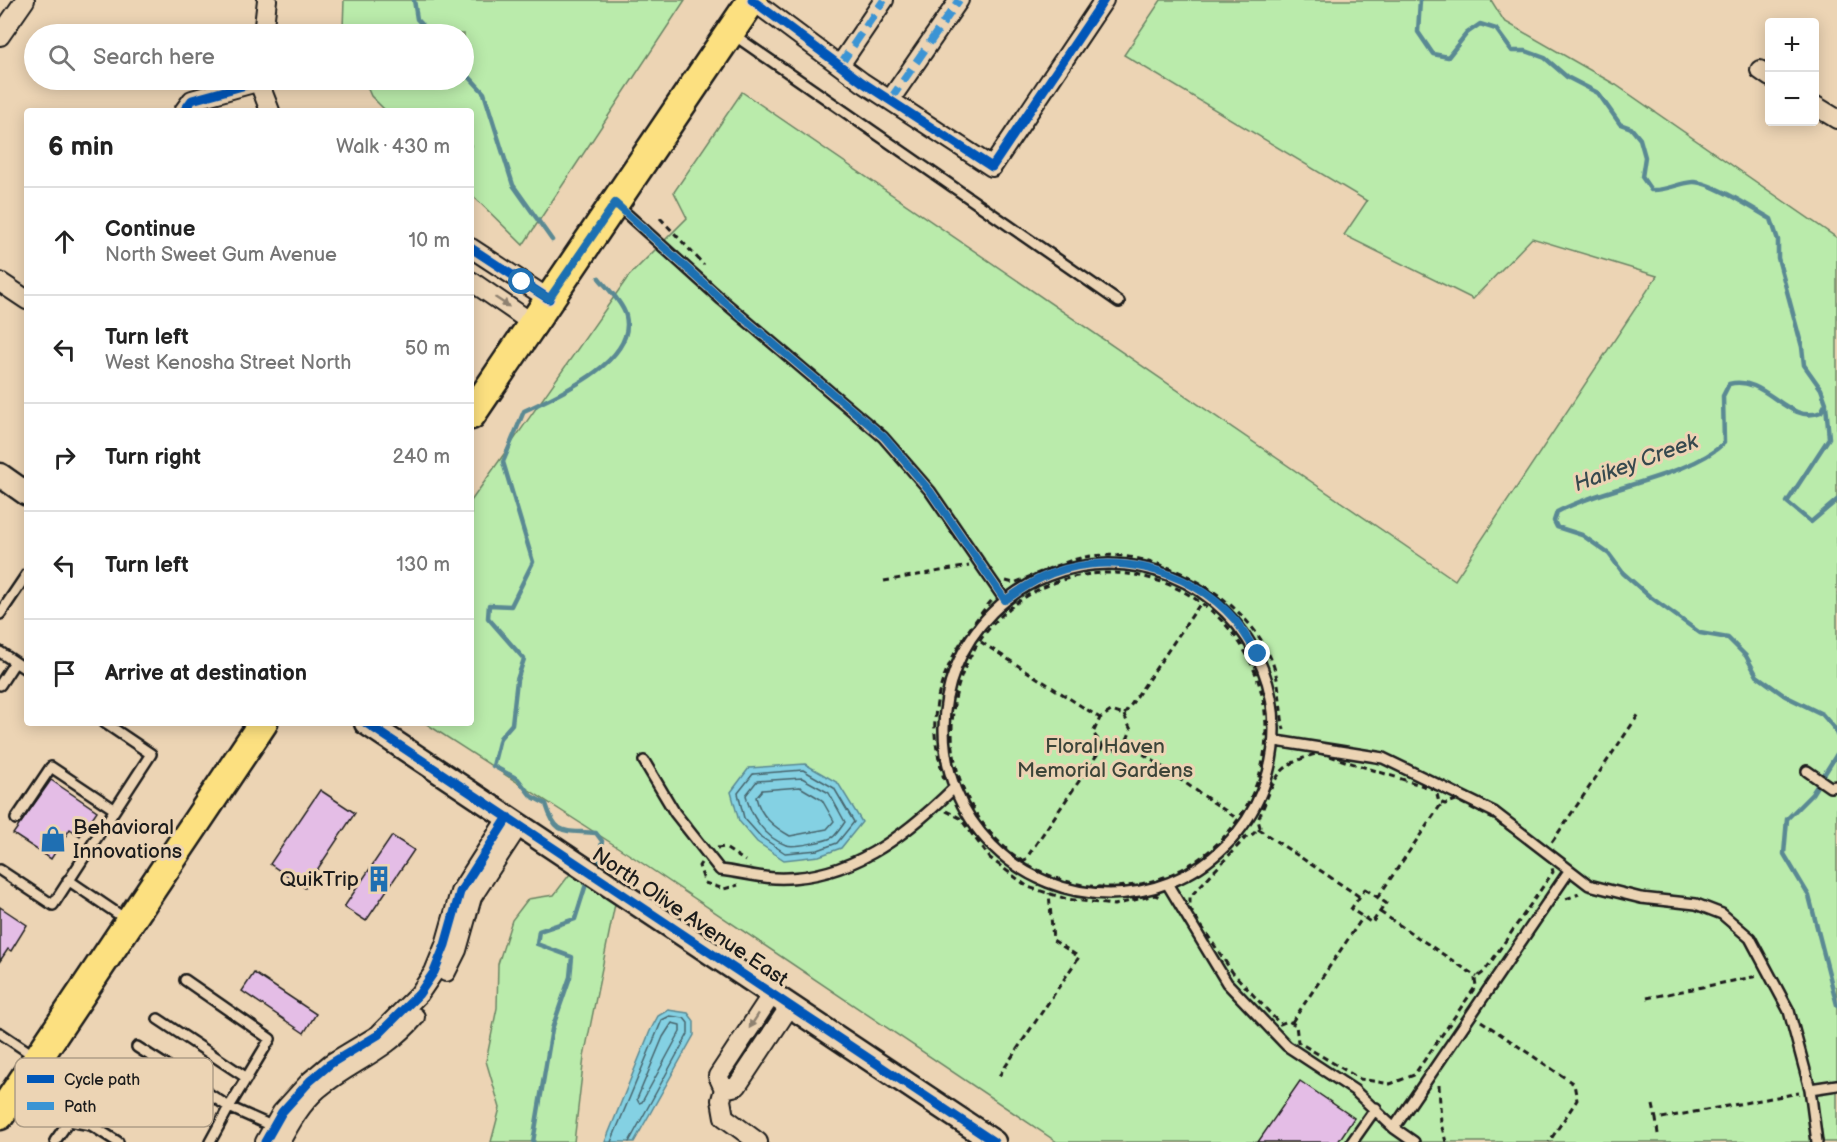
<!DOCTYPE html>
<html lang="en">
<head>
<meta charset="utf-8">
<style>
	body { margin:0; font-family:"Balsamiq Sans",sans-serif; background:#f2f2f2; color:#222 }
	.controls { position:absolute; right:18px; top:18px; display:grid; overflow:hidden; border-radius:6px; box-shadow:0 3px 15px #0003 }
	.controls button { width:54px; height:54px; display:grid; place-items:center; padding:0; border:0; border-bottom:2px solid #e0e0e0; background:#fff; color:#222; font:30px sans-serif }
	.stop { position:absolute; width:18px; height:18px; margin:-14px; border:4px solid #1f6fb2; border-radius:50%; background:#fff }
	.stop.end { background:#1f6fb2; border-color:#fff; box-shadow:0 2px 6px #0008 }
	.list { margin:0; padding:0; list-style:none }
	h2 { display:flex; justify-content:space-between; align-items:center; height:78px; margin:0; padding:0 24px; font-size:26px }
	h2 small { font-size:20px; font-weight:400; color:#767676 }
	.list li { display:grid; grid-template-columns:39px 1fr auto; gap:18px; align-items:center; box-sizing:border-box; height:108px; padding:0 24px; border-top:2px solid #e0e0e0 }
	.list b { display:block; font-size:22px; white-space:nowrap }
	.list p { margin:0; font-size:20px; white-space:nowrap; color:#767676 }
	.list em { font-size:20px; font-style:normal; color:#767676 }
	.icon { flex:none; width:33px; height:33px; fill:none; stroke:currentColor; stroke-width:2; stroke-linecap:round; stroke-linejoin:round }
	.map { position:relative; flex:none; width:1837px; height:1142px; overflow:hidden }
	.search { position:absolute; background:#fff; box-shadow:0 3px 15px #0003; left:24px; top:24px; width:450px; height:66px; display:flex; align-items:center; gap:15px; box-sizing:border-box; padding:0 21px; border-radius:33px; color:#767676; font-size:22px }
	.panel { position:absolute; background:#fff; box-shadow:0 3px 15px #0003; left:24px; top:108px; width:450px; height:618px; border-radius:6px }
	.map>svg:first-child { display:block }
	.green { fill:#baebab; stroke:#6b8464; stroke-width:1.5 }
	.water { fill:#84d1e3; stroke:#5a8993; stroke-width:1.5 }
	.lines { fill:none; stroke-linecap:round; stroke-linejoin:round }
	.shore { stroke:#46646c; stroke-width:1.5 }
	.stream { stroke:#5a8993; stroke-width:4.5 }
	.building { fill:#e4bde6; stroke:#1c1c1c; stroke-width:1.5 }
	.service-casing { stroke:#1c1c1c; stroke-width:14 }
	.minor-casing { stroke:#1c1c1c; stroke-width:22 }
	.tertiary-casing { stroke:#1c1c1c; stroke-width:27 }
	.primary-casing { stroke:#1c1c1c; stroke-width:33 }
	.path { stroke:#1c1c1c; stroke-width:3; stroke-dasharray:6 4.5; stroke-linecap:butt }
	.service { stroke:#ecd4b4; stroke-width:9 }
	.minor { stroke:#ecd4b4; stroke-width:18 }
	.tertiary { stroke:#ecd4b4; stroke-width:22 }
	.primary { stroke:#fce080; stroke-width:28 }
	.quiet { stroke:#3a94d4; stroke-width:8; stroke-dasharray:15 8; stroke-linecap:butt }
	.cycleway-casing { stroke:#ecd4b4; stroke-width:13 }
	.cycleway { stroke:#0057b8; stroke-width:9 }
	.oneway { fill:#8e8170 }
	.route { stroke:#1f6fb2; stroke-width:8 }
	.labels { text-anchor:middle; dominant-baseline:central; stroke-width:6; stroke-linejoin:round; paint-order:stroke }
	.park-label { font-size:21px; fill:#3c4539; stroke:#ecd4b4 }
	.poi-label { font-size:21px; fill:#1c1c1c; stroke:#ecd4b4; text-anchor:start }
	.street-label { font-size:21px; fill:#1c1c1c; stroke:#ecd4b4 }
	.water-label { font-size:22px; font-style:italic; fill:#36494e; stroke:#ecd4b4 }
	.key { fill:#ecd4b4; stroke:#ae9d86; stroke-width:1.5 }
	.key-label { font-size:16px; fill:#1c1c1c }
</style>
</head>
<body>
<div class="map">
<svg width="1837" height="1142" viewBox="0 0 1837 1142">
	<rect width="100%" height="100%" fill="#ecd4b4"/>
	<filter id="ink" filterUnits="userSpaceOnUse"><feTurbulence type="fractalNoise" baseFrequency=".0167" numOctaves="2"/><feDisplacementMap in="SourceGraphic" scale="12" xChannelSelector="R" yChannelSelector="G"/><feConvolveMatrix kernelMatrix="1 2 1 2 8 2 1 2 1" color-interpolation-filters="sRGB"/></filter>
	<g filter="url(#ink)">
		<!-- green -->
		<path class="green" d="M344,0H685L523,245L471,194V111H386L371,96L364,80H464V34H346L343,28Z
			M1161,0H1491L1504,21L1616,85L1837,238V1142H1057L633,857L425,723H471V501L628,277L687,218L674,192L742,92L1455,580L1657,276L1532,238L1473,299L1344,235L1367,201L1124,55Z
			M570,874L615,904L584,1057L574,1142H491L500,1108L486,1061L497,1008L498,964L512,920L528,899L554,895Z"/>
		<!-- water -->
		<path class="water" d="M805,764L838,783L862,822L841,848L819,856L784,860L757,842L739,821L731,792L749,768Z
			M668,1010L688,1013L694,1021V1035L634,1142H605L650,1031L658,1016Z"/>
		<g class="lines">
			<!-- shore -->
			<path class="shore" d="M803,770L834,788L854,822L837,843L818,850L785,853L761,837L744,818L738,793L753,774Z
				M802,778L829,793L845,822C842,826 837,834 833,837C826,841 794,848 786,845C765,838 750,815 746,795L757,781Z
				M800,787L822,800L834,821L827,829L790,836C774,827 760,816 756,797L762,790Z
				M672,1023L680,1025V1032L642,1102L639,1103L637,1099L663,1037Z
				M611,1142L662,1020L670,1016L684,1018L688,1023V1034L629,1142"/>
			<!-- stream -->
			<path class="stream" d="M414,0L417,19L431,34
				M1420,0L1418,32L1433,54L1448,57L1467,33L1480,24L1496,29L1512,51H1526L1545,58L1567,77L1598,93L1620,124L1631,128L1640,139L1645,157L1642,177L1651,190C1666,191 1678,183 1693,182C1710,181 1755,210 1771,219L1778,240V258L1802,347L1804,365L1821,389L1826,403L1821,412C1787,426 1766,374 1729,384L1723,396L1724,443C1689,477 1603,487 1557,512L1554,521L1557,527L1582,535L1609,554L1623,573L1649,596L1700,633L1728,638L1746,656L1757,676L1785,696L1822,714L1835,729L1837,735
				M464,71L484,93L513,185L552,240
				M1826,405L1829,438L1787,502L1811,522L1837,500
				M1837,754L1812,794L1787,819L1784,854L1809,896L1837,1005
				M599,863L602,841L596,833C565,830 556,837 546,804L531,796L518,779L493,766L500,738L512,724L517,680L524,659L488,618L489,605L511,606L533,562L503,462L524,411C556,396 637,362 626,316C623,303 607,288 599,278
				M533,1142L552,1029L570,977L572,957L537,944L539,931L575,919L587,881"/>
		</g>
		<!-- building -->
		<path class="building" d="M51,780L97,811L80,836L70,829L51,859L13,834Z
			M320,790L355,813L305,888L270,864Z
			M392,836L414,850L366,921L344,907Z
			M0,907L27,925L11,951L8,949L0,961Z
			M254,973L316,1014L304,1033L242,991Z
			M1300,1081L1354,1118L1338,1142H1258Z"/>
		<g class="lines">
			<!-- service casing -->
			<g class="service-casing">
				<path id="service" d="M734,35L1119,302
					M618,206L722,300L883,437L930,491L1005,600
					M944 729a165 165 0 1 1 330 0a165 165 0 1 1-330 0Z
					M0,614L27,574
					M0,652L15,662
					M0,685L15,662L27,670
					M1276,741L1383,758L1494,812L1589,885L1641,898L1696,904L1722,914L1750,938L1789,1011L1810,1089L1817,1142
					M644,761L675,813L720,870C738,872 757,877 775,878C848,881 904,837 954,788
					M1807,771L1830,787L1837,786
					M16,819L51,767L114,809
					M0,870L53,905L151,754L105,723
					M68,880L127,920
					M1168,885L1227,983L1287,1046L1354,1090L1394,1128L1414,1142
					M185,980L270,1039L229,1107L192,1083
					M158,1019L247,1078
					M0,1033L36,1057
					M137,1047L181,1075
					M21,1088L69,1121L91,1125L118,1142
					M1810,1089L1837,1085
					M1394,1128L1569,871
					M55,1141L69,1121
					M210,1142L229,1107L276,1128
					M1352,1142L1376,1108"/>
			</g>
			<!-- minor casing -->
			<g class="minor-casing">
				<path id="minor" d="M752,0L862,82L992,167L1104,0
					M263,34L267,0
					M0,36L25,0
					M840,65L884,0
					M1760,70L1770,77
					M258,80L270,111
					M890,100L959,0
					M1814,105L1837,119
					M184,111L192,100L257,82
					M471,248L549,299
					M471,281L532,323
					M0,282L27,300
					M446,972L457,950L472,897L519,825
					M772,994L718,1076L724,1089L737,1086L790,1006
					M724,1089L721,1100L724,1117L758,1142
					M265,1142L282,1112L310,1081L330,1064L378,1035L419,994L434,972L445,945L460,892L508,817
					M280,1142C291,1122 301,1104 318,1089C352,1061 384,1053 415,1017"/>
			</g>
			<!-- tertiary casing -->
			<g class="tertiary-casing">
				<path id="tertiary" d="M0,475L27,494
					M366,723L994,1142"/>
			</g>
			<!-- primary casing -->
			<g class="primary-casing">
				<path id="primary" d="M471,415L752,0
					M0,1115L263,723"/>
			</g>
			<!-- path -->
			<path class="path" d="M660,218L704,265
				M952 730a157 157 0 1 1 314 0a157 157 0 1 1-314 0Z
				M884,581L969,566
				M1006,581L1014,583C1040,573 1064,560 1091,556C1158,548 1245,596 1271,659C1281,683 1279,706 1284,730
				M981,642L1100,718
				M1124,715L1131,730L1126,742L1115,749L1103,746L1093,733L1100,718L1111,711L1124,715L1200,604
				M1126,742L1236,818
				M1320,753L1436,790L1439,802L1445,804L1456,800L1493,819L1550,859L1553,872L1484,972L1475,979L1476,986L1414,1075L1390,1084L1360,1079L1298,1042L1296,1025L1288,1021L1280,1024L1233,973L1190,909V897L1247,836L1253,834L1260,827L1258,820C1276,779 1273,765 1320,753Z
				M944,780C941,766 936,750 935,734C932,683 960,638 992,600
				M946,811L960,818L990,858L1028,887L1067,899L1114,905L1155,895L1162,898
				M1258,829L1360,897
				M1552,842L1639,714
				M717,848L724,847L745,861
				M701,863L699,866L705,883L724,889L738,885
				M1023,863L1103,746
				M1365,889L1386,903L1372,923L1351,909Z
				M1378,897L1442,803
				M1566,899L1579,894
				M1380,912L1477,977
				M1647,998L1758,976
				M1481,1021L1574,1084L1577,1100L1549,1142
				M1292,1022L1363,917
				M999,1076L1079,957L1053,940L1049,893
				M1439,1085L1441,1124L1446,1142
				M1653,1105L1656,1119
				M1658,1134L1656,1119L1799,1093"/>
			<!-- service -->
			<use href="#service" class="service"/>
			<!-- minor -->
			<use href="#minor" class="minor"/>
			<!-- tertiary -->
			<use href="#tertiary" class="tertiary"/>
			<!-- primary -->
			<use href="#primary" class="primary"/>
			<!-- quiet -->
			<path class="quiet" d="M840,65L884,0
				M890,100L959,0"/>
			<!-- cycleway casing -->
			<g class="cycleway-casing">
				<path id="cycleway" d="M752,0L862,82L992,167L1104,0
					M184,111L192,100L257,82
					M471,248L549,299
					M366,723L994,1142
					M265,1142L282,1112L310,1081L330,1064L378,1035L419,994L434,972L445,945L460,892L508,817"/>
			</g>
			<!-- cycleway -->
			<use href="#cycleway" class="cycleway"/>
		</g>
		<!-- one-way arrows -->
		<defs><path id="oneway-solid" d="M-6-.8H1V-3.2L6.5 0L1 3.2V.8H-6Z" transform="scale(1.5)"/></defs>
		<g class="oneway">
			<use href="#oneway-solid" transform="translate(502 302) rotate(34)"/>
			<use href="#oneway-solid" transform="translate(754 1021) rotate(123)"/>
		</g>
	</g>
	<g class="lines" filter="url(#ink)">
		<!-- route -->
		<path class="route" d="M522,282L549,299L615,203L722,300L884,437L930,491L1005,600C1017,593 1028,584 1041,578C1104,548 1189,566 1235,620C1243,630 1250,643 1258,654"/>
	</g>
	<!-- icons -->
	<defs>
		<g id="shop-bare" transform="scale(2.07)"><path d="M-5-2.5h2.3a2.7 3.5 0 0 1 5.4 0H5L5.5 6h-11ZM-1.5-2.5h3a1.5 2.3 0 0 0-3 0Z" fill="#1f6fb2" stroke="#ecd4b4" stroke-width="2.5" paint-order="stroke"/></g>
		<g id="building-bare" transform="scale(2.07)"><path d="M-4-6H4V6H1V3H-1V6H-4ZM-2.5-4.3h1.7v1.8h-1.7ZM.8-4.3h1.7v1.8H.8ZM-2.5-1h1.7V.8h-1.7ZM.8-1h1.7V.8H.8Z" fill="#1f6fb2" stroke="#ecd4b4" stroke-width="2.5" paint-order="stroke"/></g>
	</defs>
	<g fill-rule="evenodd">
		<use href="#shop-bare" x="53" y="839"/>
		<use href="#building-bare" x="379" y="879"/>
	</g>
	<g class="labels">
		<!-- park labels -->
		<g class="park-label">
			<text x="1105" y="746">Floral Haven<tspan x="1105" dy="24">Memorial Gardens</tspan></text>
		</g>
		<!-- poi labels -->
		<g class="poi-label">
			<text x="73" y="827">Behavioral<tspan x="73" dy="24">Innovations</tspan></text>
			<text x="359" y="879" text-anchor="end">QuikTrip</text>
		</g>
		<!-- street labels -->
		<g class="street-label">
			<text transform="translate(690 917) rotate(34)">North Olive Avenue East</text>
		</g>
		<!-- water labels -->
		<g class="water-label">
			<text transform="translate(1636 463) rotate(-20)">Haikey Creek</text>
		</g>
	</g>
	<!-- legend -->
	<rect x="15" y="1058" width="198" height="69" rx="9" class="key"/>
	<rect x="27" y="1075" width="27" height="8" fill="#0057b8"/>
	<rect x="27" y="1102" width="27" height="8" fill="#3a94d4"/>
	<g class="key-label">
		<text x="64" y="1085">Cycle path</text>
		<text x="64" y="1112">Path</text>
	</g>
</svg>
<div class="controls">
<button>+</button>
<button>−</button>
</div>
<div class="stop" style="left:522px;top:282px"></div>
<div class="stop end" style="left:1258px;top:654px"></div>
<div class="search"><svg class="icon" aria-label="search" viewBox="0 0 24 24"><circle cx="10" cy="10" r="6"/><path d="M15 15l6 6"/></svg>Search here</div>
<section class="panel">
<h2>6 min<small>Walk · 430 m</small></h2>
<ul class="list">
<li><svg class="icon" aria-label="ahead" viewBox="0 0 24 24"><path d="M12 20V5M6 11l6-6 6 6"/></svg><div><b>Continue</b><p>North Sweet Gum Avenue</p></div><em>10 m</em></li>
<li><svg class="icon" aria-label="left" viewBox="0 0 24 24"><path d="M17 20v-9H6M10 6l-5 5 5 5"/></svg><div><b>Turn left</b><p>West Kenosha Street North</p></div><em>50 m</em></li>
<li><svg class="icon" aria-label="right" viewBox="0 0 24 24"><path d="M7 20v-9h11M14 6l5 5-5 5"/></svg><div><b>Turn right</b></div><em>240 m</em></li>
<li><svg class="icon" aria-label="left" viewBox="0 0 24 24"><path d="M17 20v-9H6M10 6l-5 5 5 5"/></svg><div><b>Turn left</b></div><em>130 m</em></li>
<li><svg class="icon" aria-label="arrive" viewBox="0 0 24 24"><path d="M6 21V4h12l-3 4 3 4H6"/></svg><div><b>Arrive at destination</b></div></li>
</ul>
</section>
</div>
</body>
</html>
